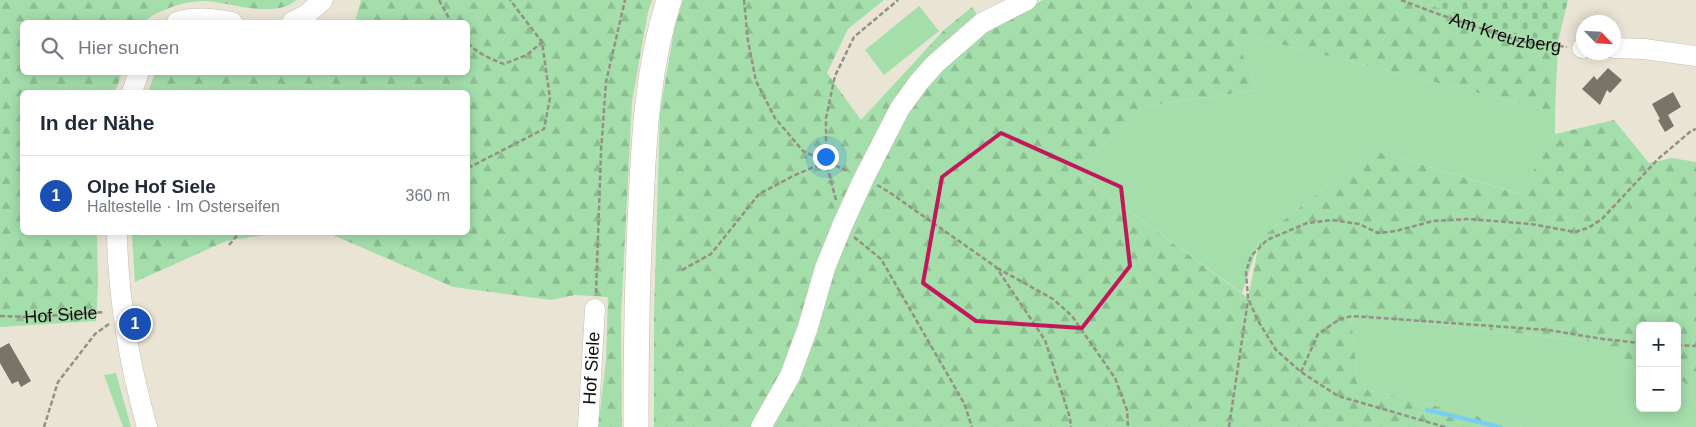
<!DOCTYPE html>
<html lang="de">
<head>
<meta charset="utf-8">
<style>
	body { margin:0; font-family:Helvetica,sans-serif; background:#f6f6f7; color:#1f2937 }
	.controls { position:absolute; right:15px; bottom:15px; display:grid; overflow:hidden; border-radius:8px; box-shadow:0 2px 12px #0003 }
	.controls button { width:45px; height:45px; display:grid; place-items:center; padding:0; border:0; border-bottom:1px solid #e0e1e3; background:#fff; color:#1f2937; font:25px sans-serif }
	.compass { position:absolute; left:1576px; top:15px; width:45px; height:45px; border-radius:50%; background:#fff; box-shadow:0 2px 12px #0003; rotate:115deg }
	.you { position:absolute; left:825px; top:156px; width:18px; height:18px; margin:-12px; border:4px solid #fff; border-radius:50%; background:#1a73e8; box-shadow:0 0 0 8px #1a73e833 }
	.badge { display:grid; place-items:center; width:32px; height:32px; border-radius:50%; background:#5072e6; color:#fff; font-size:16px; font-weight:700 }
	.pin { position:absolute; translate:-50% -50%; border:2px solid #fff; box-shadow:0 1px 5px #0006 }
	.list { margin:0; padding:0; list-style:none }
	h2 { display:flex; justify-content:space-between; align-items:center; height:65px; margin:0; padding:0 20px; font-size:21px }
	h2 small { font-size:16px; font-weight:400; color:#747a83 }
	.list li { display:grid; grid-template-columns:32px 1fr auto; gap:15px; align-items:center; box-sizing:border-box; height:80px; padding:0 20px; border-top:1px solid #e0e1e3 }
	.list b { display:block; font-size:19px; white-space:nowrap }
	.list p { margin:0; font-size:16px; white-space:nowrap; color:#747a83 }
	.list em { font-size:16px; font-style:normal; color:#747a83 }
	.icon { flex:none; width:28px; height:28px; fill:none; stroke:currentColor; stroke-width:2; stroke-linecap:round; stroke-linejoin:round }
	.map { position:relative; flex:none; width:1696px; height:427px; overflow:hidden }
	.search { position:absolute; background:#fff; box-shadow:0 2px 12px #0003; left:20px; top:20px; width:450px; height:55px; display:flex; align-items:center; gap:12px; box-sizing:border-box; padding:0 18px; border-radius:8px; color:#747a83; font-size:19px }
	.panel { position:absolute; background:#fff; box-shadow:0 2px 12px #0003; left:20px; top:90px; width:450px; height:145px; border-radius:8px }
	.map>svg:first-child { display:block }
	.green { fill:#a4deab }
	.forest { fill:url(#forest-firs) }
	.cemetery { fill:url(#cemetery-stones) }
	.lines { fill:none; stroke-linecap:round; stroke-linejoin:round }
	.stream { stroke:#76cdf6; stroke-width:4 }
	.building { fill:#797467 }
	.minor-casing { stroke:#c2bdae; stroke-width:21 }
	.major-casing { stroke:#c2bdae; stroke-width:26 }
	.path { stroke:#949085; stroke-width:2.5; stroke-dasharray:5 2.5; stroke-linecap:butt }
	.minor { stroke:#fff; stroke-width:20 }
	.major { stroke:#fff; stroke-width:25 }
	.marked { fill:none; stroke:#c2185b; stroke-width:4; stroke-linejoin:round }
	.labels { text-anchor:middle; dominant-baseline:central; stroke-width:4; stroke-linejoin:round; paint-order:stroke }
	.street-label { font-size:18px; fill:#0f0d09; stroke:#fff }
</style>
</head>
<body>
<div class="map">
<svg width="1696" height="427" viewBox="0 0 1696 427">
	<defs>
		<pattern id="forest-firs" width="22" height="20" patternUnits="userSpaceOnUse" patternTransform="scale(1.25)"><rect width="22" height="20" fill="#a4deab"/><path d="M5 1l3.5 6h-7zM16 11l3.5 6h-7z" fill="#8cbd92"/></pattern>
		<pattern id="cemetery-stones" width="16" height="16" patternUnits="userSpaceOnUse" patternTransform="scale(1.25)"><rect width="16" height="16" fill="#a4deab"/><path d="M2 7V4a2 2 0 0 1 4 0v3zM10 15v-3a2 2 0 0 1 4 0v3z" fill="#8cbd92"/></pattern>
	</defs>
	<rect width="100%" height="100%" fill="#eae4d5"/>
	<!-- green -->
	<path class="green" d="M919,6L939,31L884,75L865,50Z
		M1234,33L1555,112V134L1521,194L1373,150L1260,239L1242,293L1074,171L1146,106L1257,90Z
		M1351,315L1587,341L1640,372V408H1677V377L1696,392V427H1522L1358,387Z
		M116,373L131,427H123L104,375Z"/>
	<!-- forest -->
	<path class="forest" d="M0,0H296C276,19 232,3 206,1C193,1 176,4 165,10C157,13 150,15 146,22H22V72L122,73L115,92H22V232L97,233L98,284L96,321L0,327Z
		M361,0H652L648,12L632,101L621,316L622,427H598L606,360L608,297L575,295L551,300L453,287L333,235L271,234L226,241L135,282L132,233L468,232V92H148L155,73L468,72V22H355Z
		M683,0H884L848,29L827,73L861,120L944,30L972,7L987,28L1043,0H1418L1490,28L1527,37L1558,42L1555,112L1234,33L1257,90L1146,106L1074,171L1248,298L1260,239L1373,150L1520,194L1555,134L1614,120L1649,163L1672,158L1696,162V392L1677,377V326H1640V372L1587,341L1351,315L1358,387L1522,427H654V313L660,112L675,25Z"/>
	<!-- cemetery -->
	<path class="cemetery" d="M1418,0H1568L1558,42L1527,37L1490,28Z"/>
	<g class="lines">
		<!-- stream -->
		<path class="stream" d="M1427,410L1500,427"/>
	</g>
	<!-- building -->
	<path class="building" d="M1608,68L1622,80L1610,93L1607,90L1600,105L1582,89L1594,76L1597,80Z
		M1673,92L1681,107L1668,115L1674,126L1665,132L1658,120L1660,119L1652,104Z
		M9,343L31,381L21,387L18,381L12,384L0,363V348Z"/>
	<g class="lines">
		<!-- minor casing -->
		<g class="minor-casing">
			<g id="minor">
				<path d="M177,22C196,16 212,19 232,22"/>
				<path d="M292,22L306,15L323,0"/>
				<path d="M1582,48H1584"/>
				<path d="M1614,48L1644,49L1696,56"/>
				<path d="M132,92L139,72"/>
				<path d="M117,232C118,299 129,363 147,427"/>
				<path id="s3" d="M588,427L595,309"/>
				<path d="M761,427L790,376L808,327L825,268L842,226L864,178L900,108L919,82L935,64L982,23L1027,0"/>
			</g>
		</g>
		<!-- major casing -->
		<g class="major-casing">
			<path id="major" d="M636,427C636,352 637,277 641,203C644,134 648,66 669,0"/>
		</g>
		<!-- path -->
		<g class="path">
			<path d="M439,0L451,22"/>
			<path d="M744,0L748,41L756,81L775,118L803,151L850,172"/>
			<path id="s1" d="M1401,0L1438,14L1519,41L1567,47"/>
			<path d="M468,43C478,54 491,59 504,64L527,55L542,42"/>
			<path d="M468,168L544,129L550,98L542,42L510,0"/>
			<path d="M877,185L889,192L996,267L1045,340L1070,418L1071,427"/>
			<path d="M836,200L826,162V118L835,76L854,37L898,0"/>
			<path d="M854,237L881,259L964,403L972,427"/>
			<path d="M229,245L240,232"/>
			<path d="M997,268L1053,299L1072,316L1115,378L1127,410L1128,427"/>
			<path d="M682,270L711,254L759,194L795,175L826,162"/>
			<path d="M596,293L601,152L606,82L625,0"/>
			<path id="s2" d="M0,316L29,317L105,312"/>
			<path d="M1677,345L1696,346"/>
			<path d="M1301,372L1318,334L1340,319L1352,316L1548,330L1603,339L1640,343"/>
			<path d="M44,427L58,382L95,334L109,324"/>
			<path d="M1229,427L1248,300"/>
			<path d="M1445,427L1338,396L1301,372L1276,350L1257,319L1248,298L1246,272L1251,256L1267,240L1307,223L1332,220L1359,224L1378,233L1396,231L1433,221L1469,219L1531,224L1575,232L1588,228L1602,219L1658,159L1691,131L1696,129"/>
		</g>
		<!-- minor -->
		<use href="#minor" class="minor"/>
		<!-- major -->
		<use href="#major" class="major"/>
	</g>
	<!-- marked area -->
	<path class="marked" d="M1001,133L1121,187L1130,266L1082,328L976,321L923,283L942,177Z"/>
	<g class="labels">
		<!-- street labels -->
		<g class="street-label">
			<text stroke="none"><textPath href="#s1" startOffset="110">Am Kreuzberg</textPath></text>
			<text stroke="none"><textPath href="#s2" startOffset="61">Hof Siele</textPath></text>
			<text stroke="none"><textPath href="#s3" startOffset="59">Hof Siele</textPath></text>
		</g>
	</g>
</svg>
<div class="controls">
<button>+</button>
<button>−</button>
</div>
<svg class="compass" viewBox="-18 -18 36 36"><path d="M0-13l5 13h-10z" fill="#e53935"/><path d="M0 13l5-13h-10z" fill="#747a83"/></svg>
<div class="you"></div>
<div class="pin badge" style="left:135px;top:324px;background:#1a4fb4">1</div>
<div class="search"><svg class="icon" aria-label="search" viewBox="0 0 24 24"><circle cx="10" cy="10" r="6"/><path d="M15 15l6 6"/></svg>Hier suchen</div>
<section class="panel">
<h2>In der Nähe<small></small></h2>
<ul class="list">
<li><span class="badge" style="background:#1a4fb4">1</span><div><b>Olpe Hof Siele</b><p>Haltestelle · Im Osterseifen</p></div><em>360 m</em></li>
</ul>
</section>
</div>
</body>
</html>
